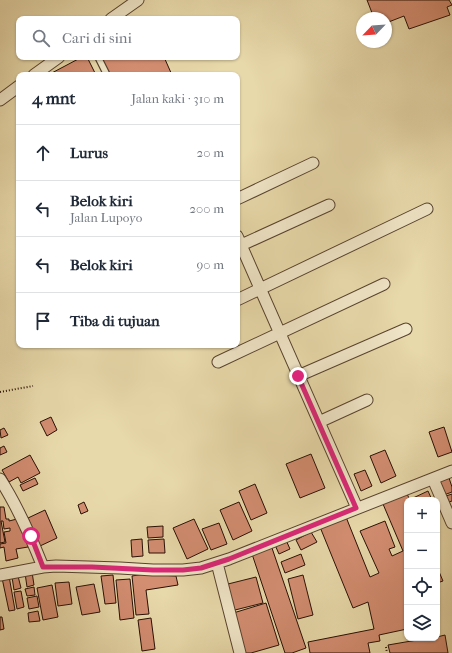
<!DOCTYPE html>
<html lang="id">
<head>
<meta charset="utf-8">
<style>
	body { margin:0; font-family:"IM FELL French Canon",serif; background:#f6f6f7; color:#1f2937 }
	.controls { position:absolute; right:12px; bottom:12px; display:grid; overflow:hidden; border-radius:8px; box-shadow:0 1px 3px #0004 }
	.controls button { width:36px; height:36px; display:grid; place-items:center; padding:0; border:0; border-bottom:1px solid #e0e1e3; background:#fff; color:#1f2937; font:20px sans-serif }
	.compass { position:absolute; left:356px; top:12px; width:36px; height:36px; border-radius:50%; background:#fff; box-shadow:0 1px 3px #0004; rotate:245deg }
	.stop { position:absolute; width:12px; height:12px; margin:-9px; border:3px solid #db2777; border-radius:50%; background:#fff }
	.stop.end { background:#db2777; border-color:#fff; box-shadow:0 1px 4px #0008 }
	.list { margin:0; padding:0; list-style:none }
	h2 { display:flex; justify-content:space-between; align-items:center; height:52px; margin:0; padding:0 16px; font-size:17px }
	h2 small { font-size:13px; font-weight:400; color:#747a83 }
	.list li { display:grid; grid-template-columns:26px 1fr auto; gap:12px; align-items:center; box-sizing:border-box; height:56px; padding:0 16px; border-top:1px solid #e0e1e3 }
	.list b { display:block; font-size:15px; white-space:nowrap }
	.list p { margin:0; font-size:13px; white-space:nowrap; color:#747a83 }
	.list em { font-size:13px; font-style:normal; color:#747a83 }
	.icon { flex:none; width:22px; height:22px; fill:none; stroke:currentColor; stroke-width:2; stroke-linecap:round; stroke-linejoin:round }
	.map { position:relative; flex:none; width:452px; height:653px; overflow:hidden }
	.search { position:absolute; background:#fff; box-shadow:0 1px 3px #0004; left:16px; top:16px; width:224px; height:44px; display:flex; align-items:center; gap:10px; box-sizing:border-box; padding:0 14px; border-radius:8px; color:#747a83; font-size:15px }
	.panel { position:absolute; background:#fff; box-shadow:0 1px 3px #0004; left:16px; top:72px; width:224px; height:276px; border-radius:8px }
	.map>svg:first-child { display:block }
	.building { fill:#d38d71; stroke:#280f04 }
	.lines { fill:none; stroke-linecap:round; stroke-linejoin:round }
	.service-casing { stroke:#58422e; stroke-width:8 }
	.minor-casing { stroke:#58422e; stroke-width:13 }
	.path { stroke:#280f04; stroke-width:2; stroke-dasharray:1 2; stroke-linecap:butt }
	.service { stroke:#f0e6c8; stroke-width:5.5 }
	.minor { stroke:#f0e6c8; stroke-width:11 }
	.route { stroke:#db2777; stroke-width:5 }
</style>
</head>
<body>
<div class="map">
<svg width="452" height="653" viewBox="0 0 452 653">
	<rect width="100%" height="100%" fill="#e8d9aa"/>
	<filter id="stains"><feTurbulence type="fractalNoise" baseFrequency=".005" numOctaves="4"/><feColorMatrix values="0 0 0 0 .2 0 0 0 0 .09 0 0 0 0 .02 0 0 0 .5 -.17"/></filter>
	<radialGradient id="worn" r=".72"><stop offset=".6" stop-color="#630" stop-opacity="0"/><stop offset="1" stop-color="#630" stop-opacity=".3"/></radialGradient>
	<!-- building -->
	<path class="building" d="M367,0H449L452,5L447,7L450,15L409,29L404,16L386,23V18H374Z
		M82,57H87L96,75H48Z
		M99,57H164L172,75H108Z
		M51,417L57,430L47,436L40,422Z
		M444,427L452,452L438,457L429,432Z
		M4,428L8,435L1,438L0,430Z
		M4,446L7,452L0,455V448Z
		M385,450L396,476L381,483L370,456Z
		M311,454L325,488L300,498L286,464Z
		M30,455L40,473L21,483L18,477L9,482L2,470Z
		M365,470L372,486L361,491L354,474Z
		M35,478L38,484L23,491L20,485Z
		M449,478L452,487V492L441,496L436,483Z
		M255,484L267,513L251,520L239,491Z
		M428,491L432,500H415L413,498Z
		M407,494L410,500H407V629L379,635L380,641L368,643L370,653H310L308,642L374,629L368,602L353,608L320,527L346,517L370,577L379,573L360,531L385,521L395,547L389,549L392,556L403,551L383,504Z
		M452,494V501L449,502L446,496Z
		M84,502L88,511L81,514L78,505Z
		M239,502L252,531L233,540L220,510Z
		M0,507H4L6,519H9V521L17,519L19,526H20L21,531H23L24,540L27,539L28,547L16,549L18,558L6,561L4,547L0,548V544L6,543L4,532L10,531V528L4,529L3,521H1L5,542L0,543Z
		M45,510L57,538L40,546L28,518Z
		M194,519L208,549L187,559L173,528Z
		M219,523L227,544L211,550L202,529Z
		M163,526V537L148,538L147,527Z
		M311,532L317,542L301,550L296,540Z
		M142,539L143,556L132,557L131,540Z
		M164,539L165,553H149L148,540Z
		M286,540L290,549L279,554L275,545Z
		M272,548L306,648L292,653H285L252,554Z
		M301,554L305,565L285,573L281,562Z
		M437,567L443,581L437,583Z
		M32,572L34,585L27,587L25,573Z
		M144,574L176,576L178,585L146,590L149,614L136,615L132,576Z
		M113,575L116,603L105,604L101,576Z
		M303,575L313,615L298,619L288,579Z
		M9,576L15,610L9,611L2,578Z
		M18,576L21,588L14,590L12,577Z
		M256,577L263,603L231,611L224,585Z
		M130,579L134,618L120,620L116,580Z
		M69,582L72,604L58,606L55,583Z
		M94,584L100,612L82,615L76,587Z
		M52,585L58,617L43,620L37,588Z
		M34,587L35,595L27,596L25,589Z
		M21,591L24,607L17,609L14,592Z
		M37,596L39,607L29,609L27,598Z
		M266,603L279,645L251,653H242L230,614Z
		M38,611L40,621L29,622L28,613Z
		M0,617H2L4,629L0,630Z
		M151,618L155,649L142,651L138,620Z
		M445,635L448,653H390L388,645L423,639V638H437V637Z"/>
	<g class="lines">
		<!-- service casing -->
		<g class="service-casing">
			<path id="service" d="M98,57L107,75"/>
		</g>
		<!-- minor casing -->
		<g class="minor-casing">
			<path id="minor" d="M111,19L138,0
				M34,75L59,57
				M0,100L19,86
				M237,199L313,163
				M237,236L357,508
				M237,247L329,205
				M237,300L427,209
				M218,362L384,284
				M298,376L406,329
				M319,422L367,400
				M0,479C18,507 31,537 43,567
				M433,479L452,523
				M217,563L240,653
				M0,575L43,567L56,566L120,568L153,570H183L201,568L229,559L452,471"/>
		</g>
		<!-- path -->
		<path class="path" d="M0,392L33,386
			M386,647L387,653"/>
		<!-- service -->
		<use href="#service" class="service"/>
		<!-- minor -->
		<use href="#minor" class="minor"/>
	</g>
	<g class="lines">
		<!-- route -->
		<path class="route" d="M31,536L43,567H92L153,570H183L201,568L229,559L356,508L298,376"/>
	</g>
	<rect width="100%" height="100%" filter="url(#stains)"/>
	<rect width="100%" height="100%" fill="url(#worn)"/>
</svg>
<div class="controls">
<button>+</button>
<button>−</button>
<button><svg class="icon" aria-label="locate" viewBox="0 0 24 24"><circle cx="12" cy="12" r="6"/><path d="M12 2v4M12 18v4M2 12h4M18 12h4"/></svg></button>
<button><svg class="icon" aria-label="layers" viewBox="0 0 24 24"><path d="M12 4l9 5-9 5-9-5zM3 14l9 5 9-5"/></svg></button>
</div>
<svg class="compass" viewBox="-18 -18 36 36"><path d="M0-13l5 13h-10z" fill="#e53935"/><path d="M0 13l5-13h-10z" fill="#747a83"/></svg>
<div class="stop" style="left:31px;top:536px"></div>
<div class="stop end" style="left:298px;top:376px"></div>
<div class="search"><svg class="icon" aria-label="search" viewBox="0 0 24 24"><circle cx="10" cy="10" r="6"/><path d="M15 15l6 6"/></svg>Cari di sini</div>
<section class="panel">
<h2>4 mnt<small>Jalan kaki · 310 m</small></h2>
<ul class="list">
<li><svg class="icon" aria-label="ahead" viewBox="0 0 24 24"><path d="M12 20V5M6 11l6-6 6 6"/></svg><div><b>Lurus</b></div><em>20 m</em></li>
<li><svg class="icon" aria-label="left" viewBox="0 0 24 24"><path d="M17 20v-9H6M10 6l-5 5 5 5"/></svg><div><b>Belok kiri</b><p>Jalan Lupoyo</p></div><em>200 m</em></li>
<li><svg class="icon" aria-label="left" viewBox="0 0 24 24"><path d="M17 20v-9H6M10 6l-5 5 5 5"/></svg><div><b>Belok kiri</b></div><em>90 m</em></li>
<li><svg class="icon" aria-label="arrive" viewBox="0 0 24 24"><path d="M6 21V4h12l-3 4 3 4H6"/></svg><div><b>Tiba di tujuan</b></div></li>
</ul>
</section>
</div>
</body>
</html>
